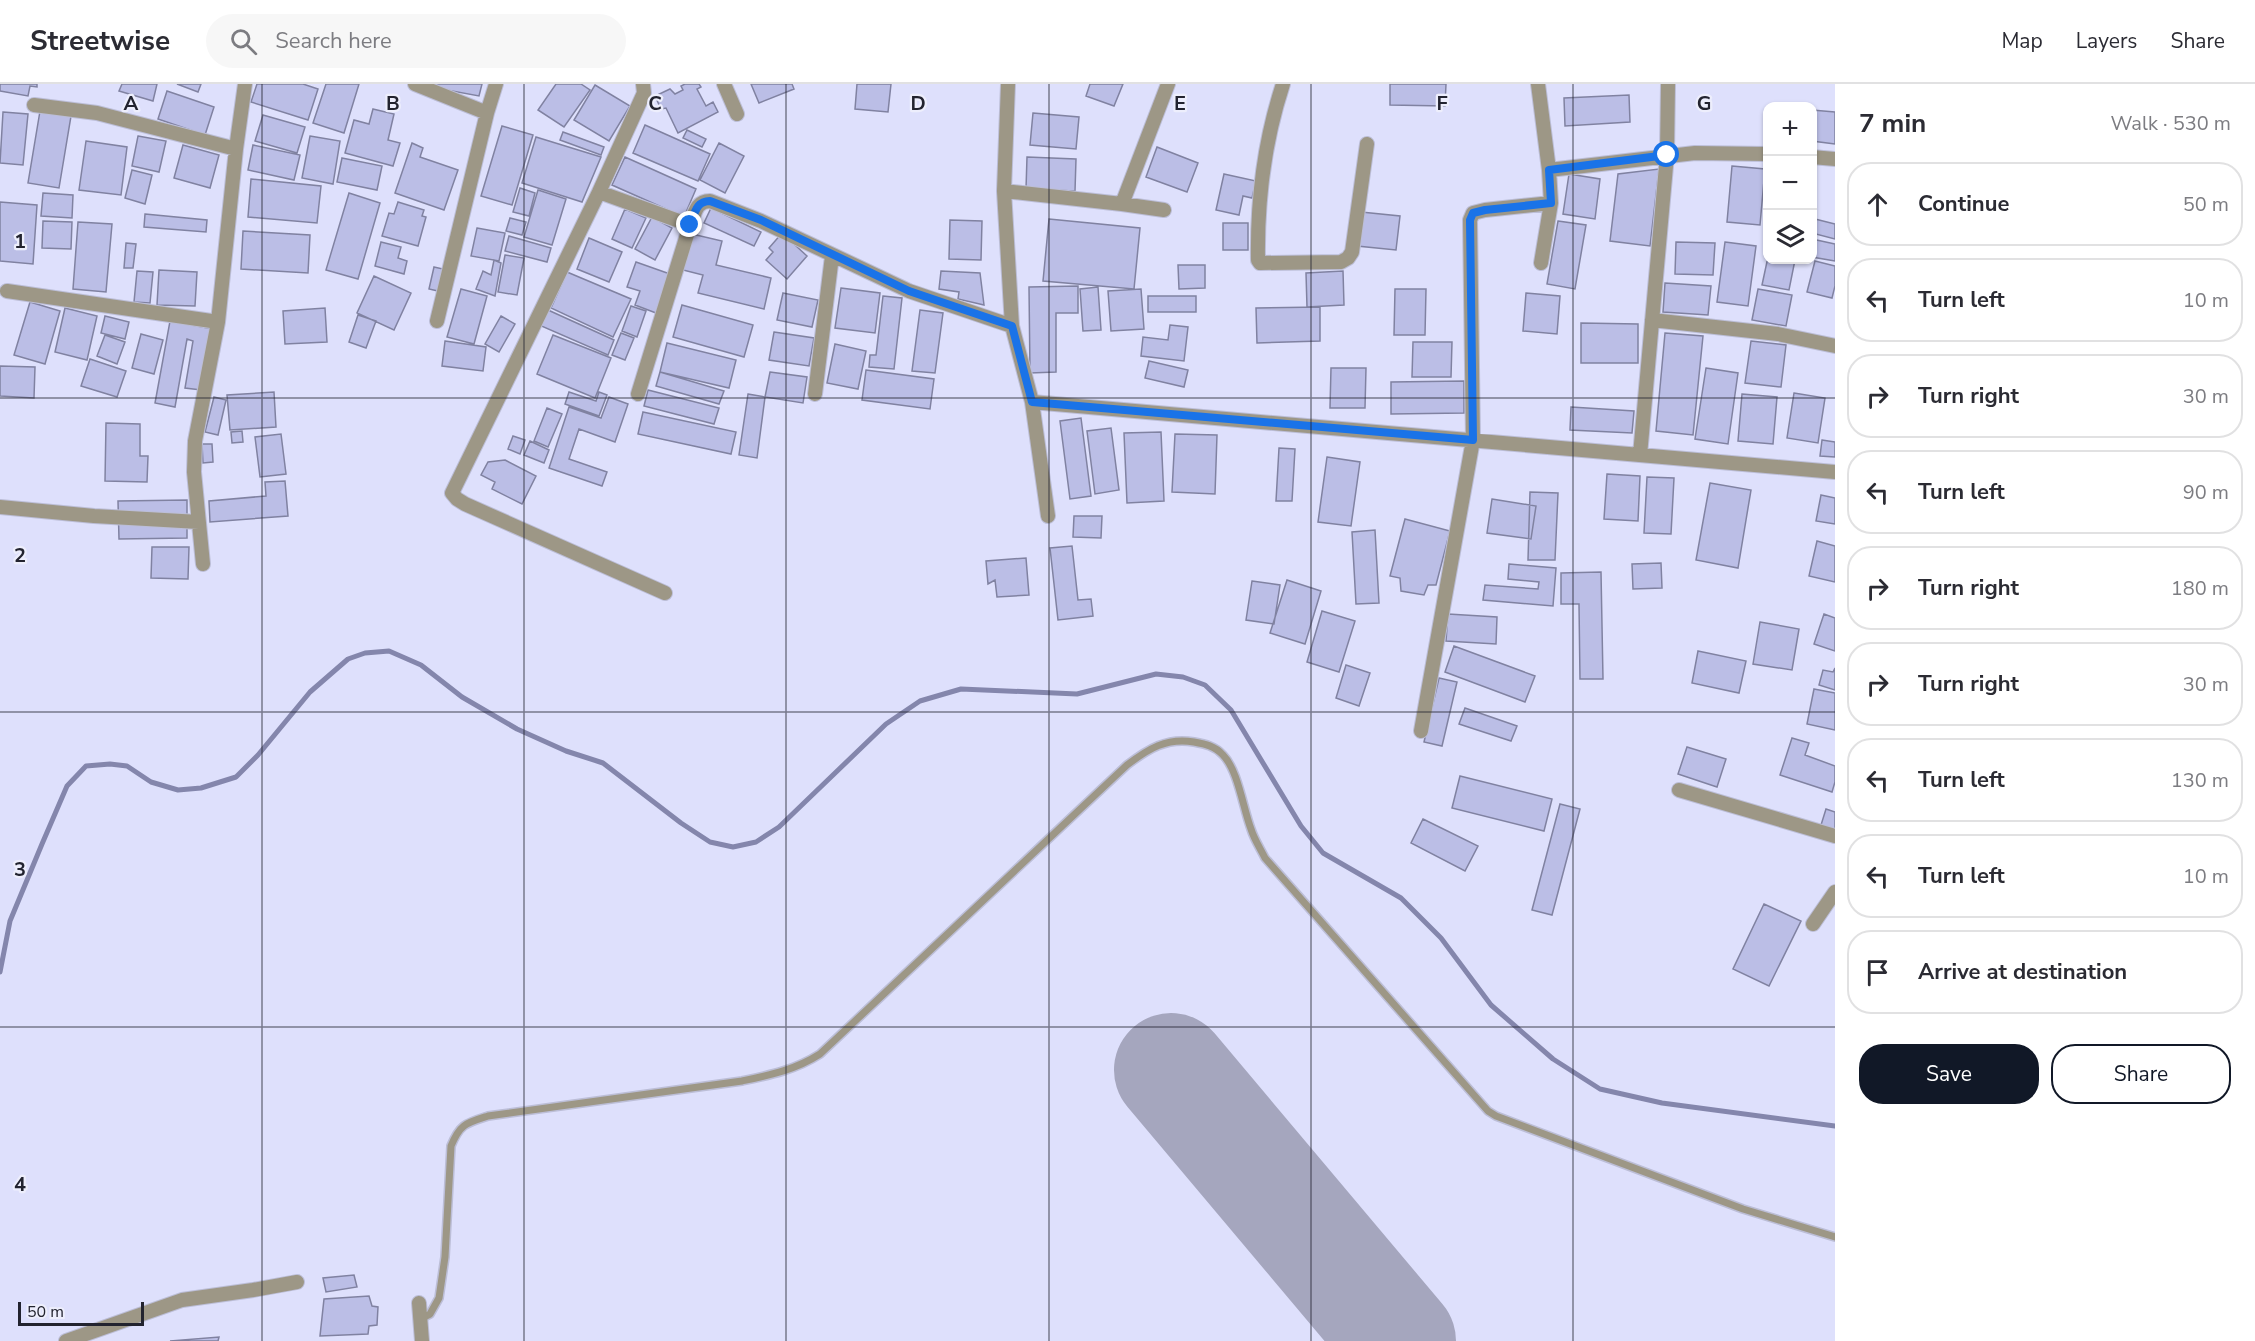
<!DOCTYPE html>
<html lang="en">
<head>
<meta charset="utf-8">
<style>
	body { margin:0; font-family:"Nunito Sans",sans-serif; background:#f7f7f7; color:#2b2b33 }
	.controls { position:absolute; right:18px; top:18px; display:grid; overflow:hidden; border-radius:12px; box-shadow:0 2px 4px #0004 }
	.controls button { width:54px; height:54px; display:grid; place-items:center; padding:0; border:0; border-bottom:2px solid #e1e1e2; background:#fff; color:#2b2b33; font:30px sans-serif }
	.scale { position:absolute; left:18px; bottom:15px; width:126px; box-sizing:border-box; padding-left:6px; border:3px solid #22232f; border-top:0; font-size:16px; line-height:21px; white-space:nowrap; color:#22232f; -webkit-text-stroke:4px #edeefc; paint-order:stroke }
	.stop { position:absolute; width:18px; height:18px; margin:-14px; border:4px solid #1a73e8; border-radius:50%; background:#fff }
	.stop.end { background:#1a73e8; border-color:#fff; box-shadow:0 2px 6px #0008 }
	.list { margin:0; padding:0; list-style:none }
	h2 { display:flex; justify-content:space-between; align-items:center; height:78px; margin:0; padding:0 24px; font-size:26px }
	h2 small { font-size:20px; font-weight:400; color:#7c7c81 }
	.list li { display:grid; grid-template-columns:39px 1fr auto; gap:18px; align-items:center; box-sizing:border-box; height:84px; margin:0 12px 12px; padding:0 12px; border:2px solid #e1e1e2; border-radius:24px }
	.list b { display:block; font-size:22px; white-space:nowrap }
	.list em { font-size:20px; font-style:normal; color:#7c7c81 }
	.actions { display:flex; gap:12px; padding:18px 24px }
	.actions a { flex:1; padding:14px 0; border:2px solid #111827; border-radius:24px; text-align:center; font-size:21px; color:#111827 }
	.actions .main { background:#111827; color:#fff }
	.icon { flex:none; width:33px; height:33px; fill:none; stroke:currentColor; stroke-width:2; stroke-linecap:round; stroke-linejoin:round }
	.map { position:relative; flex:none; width:1835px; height:1257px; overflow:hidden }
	header { display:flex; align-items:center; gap:36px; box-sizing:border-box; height:84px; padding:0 30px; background:#fff; border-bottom:2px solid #e1e1e2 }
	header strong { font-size:28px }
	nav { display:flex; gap:33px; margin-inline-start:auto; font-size:21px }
	.search { width:420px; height:54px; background:#f7f7f7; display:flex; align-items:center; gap:15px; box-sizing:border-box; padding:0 21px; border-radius:33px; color:#7c7c81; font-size:22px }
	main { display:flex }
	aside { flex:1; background:#fff }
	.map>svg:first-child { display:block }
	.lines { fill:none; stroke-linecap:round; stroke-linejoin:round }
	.stream { stroke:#8486ac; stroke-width:5 }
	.runway { stroke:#a5a6be; stroke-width:114 }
	.building { fill:#bbbee6; stroke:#8082a1; stroke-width:1.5 }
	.lane-casing { stroke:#bcbed7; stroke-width:10 }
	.street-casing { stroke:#bcbed7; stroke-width:16 }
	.lane { stroke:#9d9786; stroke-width:7 }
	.street { stroke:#9d9786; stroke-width:14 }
	.route { stroke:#1a73e8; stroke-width:8 }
	.grid { fill:none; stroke:#22232f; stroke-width:1.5; stroke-opacity:0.55 }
	.grid-label { font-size:20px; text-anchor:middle; font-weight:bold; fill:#22232f; stroke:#edeefc; stroke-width:4.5; stroke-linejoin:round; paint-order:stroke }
</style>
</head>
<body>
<header>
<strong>Streetwise</strong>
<div class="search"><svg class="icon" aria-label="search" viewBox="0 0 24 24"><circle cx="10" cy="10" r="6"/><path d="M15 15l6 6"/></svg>Search here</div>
<nav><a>Map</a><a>Layers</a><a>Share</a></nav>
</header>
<main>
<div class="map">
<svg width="1835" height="1257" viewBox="0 0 1835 1257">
	<rect width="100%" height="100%" fill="#dee0fc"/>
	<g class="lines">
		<!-- stream -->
		<path class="stream" d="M0,888L10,837L42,760L67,702L86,682L110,680L127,682L151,698L178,706L201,704L236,693L258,671L310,608L348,575L365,569L389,567L421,581L462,613L517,645L566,667L603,679L681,739L710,758L733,763L756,758L779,743L886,640L920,617L961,605L1077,610L1156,590L1183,593L1205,601L1231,626L1301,742L1323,769L1401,814L1441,854L1491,921L1553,975L1600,1005L1662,1019L1835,1042"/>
		<!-- runway -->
		<path class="runway" d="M1171,986L1399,1257"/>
	</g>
	<!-- building -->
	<path class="building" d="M0,0H37V3L30,2L28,12L0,7Z
		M122,0H157L153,17L119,7Z
		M177,0H201L198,8Z
		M257,0H303L318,5L308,36L251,18Z
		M326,0H359L344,49L313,39Z
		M426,0H482L479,12L425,2Z
		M556,0H581L590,6L564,43L538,26Z
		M685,0H699L701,3L697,5L706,22L713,18L718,28L678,49L666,24L661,25L655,12L670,5L675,10L683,6L681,2Z
		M751,0H792L794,5L759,19Z
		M857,0H891L888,28L855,25Z
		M1090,0H1123L1114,22L1086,12Z
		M1390,0H1446L1445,22L1390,21Z
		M595,1L630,22L609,57L574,36Z
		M167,7L214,23L205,51L158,35Z
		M1629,11L1630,38L1565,42L1564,14Z
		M373,25L394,30L388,56L400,59L393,82L345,69L354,36L369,40Z
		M1812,26L1835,28V60L1812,57Z
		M40,27L71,32L59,104L28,99Z
		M3,28L28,30L23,81L0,79Z
		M1033,29L1079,33L1076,65L1030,61Z
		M263,31L305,43L297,69L255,57Z
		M645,41L710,70L698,97L633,69Z
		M502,42L533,51L512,121L481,112Z
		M687,46L706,55L702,63L683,54Z
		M563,48L604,63L601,71L560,56Z
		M138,52L166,57L159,88L132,82Z
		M310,52L340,57L333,100L302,94Z
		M536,53L601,73L582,118L522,99Z
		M86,57L127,63L121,111L79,106Z
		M412,59L423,64L420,73L458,86L444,126L395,109Z
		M719,59L744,72L725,109L700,96Z
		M183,61L219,71L210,104L174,94Z
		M253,61L300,71L294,96L248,86Z
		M1157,63L1198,79L1187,108L1146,93Z
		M625,73L696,105L684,133L612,101Z
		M1027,73L1076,75L1075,107L1026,105Z
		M342,74L382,82L377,106L337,98Z
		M1732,82L1765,85L1760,141L1727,138Z
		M1659,85L1650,162L1610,157L1618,90Z
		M132,86L152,91L145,120L125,114Z
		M1224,90L1256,97L1252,114L1243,112L1239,131L1216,126Z
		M1569,90L1600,95L1595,135L1563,130Z
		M251,95L321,102L317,139L248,133Z
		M520,104L535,109L529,132L513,128Z
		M538,106L566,115L552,161L524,153Z
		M43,109L73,111L72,134L41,132Z
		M349,109L380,119L358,195L326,186Z
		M0,118L37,121L33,180L0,177Z
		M398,118L424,126L422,132L426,133L418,162L382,152L389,129L394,130Z
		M711,124L761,148L754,162L704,139Z
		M625,125L646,134L632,164L612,155Z
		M1361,128L1400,132L1396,166L1357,162Z
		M145,130L207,136L206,148L144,143Z
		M652,133L672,144L655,176L635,165Z
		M510,134L526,138L522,151L506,147Z
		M1049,135L1140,144L1134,205L1043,197Z
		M1815,135L1835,140V155L1812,149Z
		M950,136L982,137L981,176L949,175Z
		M43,137L72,138L71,165L42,164Z
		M1558,137L1586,141L1575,205L1547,200Z
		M78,138L112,140L106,208L73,205Z
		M1223,139H1248V166H1223Z
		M477,144L505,149L499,177L471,172Z
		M243,147L310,151L308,189L241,185Z
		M782,149L807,172L787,195L766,176L773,168L769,164Z
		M692,150L722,157L716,181L771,194L764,225L698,209L703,191L683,186Z
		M509,152L551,164L547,178L505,167Z
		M589,154L622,168L609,198L577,185Z
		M1812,155L1835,160V177L1812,173Z
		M381,158L401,163L398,174L407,177L404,190L375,182Z
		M1676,158L1715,159L1713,191L1675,190Z
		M1725,158L1756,162L1748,222L1717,218Z
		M126,159L136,160L133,184H124Z
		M505,171L524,174L517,211L498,208Z
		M1768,173V176H1795L1789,206L1762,201Z
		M494,176L501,179L495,212L476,205L483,187L491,191Z
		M1815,177L1835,182V202L1832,214L1807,208Z
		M636,178L670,190L656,229L635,221L640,207L627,203Z
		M1178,181H1205V204L1179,205Z
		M434,183L443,185L438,207L429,205Z
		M159,186L197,188L195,222L157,221Z
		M137,187L153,188L150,219L134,218Z
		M941,187L980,189L984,221L958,215L959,208L939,205Z
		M1343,187L1344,221L1307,223L1306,189Z
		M567,188L631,215L613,253L551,224Z
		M374,192L411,209L394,246L357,229Z
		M1665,199L1711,202L1708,231L1663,228Z
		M1078,202V229H1056V288L1030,289L1029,203Z
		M1098,203L1101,246L1083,247L1080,205Z
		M841,204L880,209L875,249L835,244Z
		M461,205L487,212L474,260L447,253Z
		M1141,205L1144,245L1111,247L1108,207Z
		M1395,205H1426L1425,251H1394Z
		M1758,205L1792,211L1786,242L1752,236Z
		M783,209L818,216L812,243L777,236Z
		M1526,209L1560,212L1557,250L1523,247Z
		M883,212L902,214L894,285L869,283L870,271H876Z
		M1148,212H1196V228H1148Z
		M30,218L60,227L45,280L14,271Z
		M682,221L753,241L744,273L673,253Z
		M631,222L646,227L637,253L622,247Z
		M1320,223V257L1257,259L1256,224Z
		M65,224L97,232L87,276L55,268Z
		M325,224L327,258L285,260L283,227Z
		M548,226L614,256L608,271L539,241Z
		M920,226L943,229L935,289L912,287Z
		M358,231L376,237L366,264L349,258Z
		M105,232L129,238L125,255L101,249Z
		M501,232L515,240L499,268L485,260Z
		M170,237L213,245L201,306L185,304L193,257L187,255L175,323L155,319Z
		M1581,239L1638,240V279H1581Z
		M1170,241L1188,243L1184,277L1141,272L1143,253L1168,256Z
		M774,248L814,254L809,282L769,276Z
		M621,249L634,254L625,276L612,271Z
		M1665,249L1703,252L1693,351L1656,347Z
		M141,250L163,256L154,290L132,284Z
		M105,251L125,258L117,280L97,272Z
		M553,251L611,274L595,314L537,290Z
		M445,257L486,263L483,287L442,282Z
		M1751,257L1786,261L1781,303L1745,299Z
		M1413,258H1452L1451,293H1412Z
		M667,259L736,276L729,304L660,288Z
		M835,260L866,267L858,305L827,299Z
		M90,275L126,287L117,313L81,302Z
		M1149,277L1188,286L1184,303L1145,294Z
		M0,282L35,283L34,314L0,312Z
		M1331,284H1366L1365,324H1330Z
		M1706,284L1738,289L1728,360L1695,355Z
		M866,286L934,295L930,325L862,316Z
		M660,288L724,307L719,320L656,302Z
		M770,288L807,293L803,319L765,313Z
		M1464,297V329L1391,330V298Z
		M648,306L719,324L714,340L644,322Z
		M274,308L276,343L230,346L227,311Z
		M569,308L596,317L599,308L607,311L599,332L565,320Z
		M1794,309L1825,314L1818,359L1787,354Z
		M748,310L765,313L757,374L739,371Z
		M1742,310L1777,313L1773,360L1738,357Z
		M214,313L226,316L218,351L205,348Z
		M609,313L628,320L615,358L579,345L569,375L607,388L602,402L549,384L569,323L601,334Z
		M1571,323L1634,327L1632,349L1570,346Z
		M547,324L562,330L548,363L534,357Z
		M643,328L736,348L731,370L638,350Z
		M1081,334L1091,412L1070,415L1060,337Z
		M106,339L140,340V372H148L147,398L105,397Z
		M1111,344L1119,406L1095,410L1087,347Z
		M242,347L243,358L232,359L231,348Z
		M1161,348L1164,417L1127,419L1124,349Z
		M281,350L286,390L260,393L255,353Z
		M1175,350L1217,351L1215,410L1172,408Z
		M513,352L525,356L520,370L508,365Z
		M1822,356L1835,358V373L1820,372Z
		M530,357L549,366L544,379L524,371Z
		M202,360H212L213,378L203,379Z
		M1279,364L1295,365L1292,417H1276Z
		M1327,373L1360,378L1351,442L1318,438Z
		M505,376L536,392L522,420L492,405L495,398L481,391L488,378Z
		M1607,390L1640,392L1638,437L1604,435Z
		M1647,393L1674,394L1671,450L1644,449Z
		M285,397L288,432L210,438L209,417L266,412L265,398Z
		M1710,399L1751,406L1738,484L1696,476Z
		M1530,408L1558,409L1555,476H1528Z
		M1821,411L1835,414V440L1816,437Z
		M1492,415L1536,422L1531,455L1487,449Z
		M187,416V454L119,455L118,417Z
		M1074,432H1102L1101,454L1073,453Z
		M1405,435L1450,447L1436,501H1428L1424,511L1401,507L1400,494L1390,492Z
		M1375,446L1379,519L1356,520L1352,448Z
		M1817,457L1835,462V498L1809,492Z
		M1072,462L1078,516L1091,515L1093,532L1058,536L1050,464Z
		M152,463H189L188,495L151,494Z
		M1026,474L1029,511L997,513L995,496L988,500L986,477Z
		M1661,479L1662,504L1633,505L1632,480Z
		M1509,480L1556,484L1553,522L1483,516L1485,501L1538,505L1539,498L1508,495Z
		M1601,488L1603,595H1580L1579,520H1561V489Z
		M1287,496L1321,507L1305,560L1270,549Z
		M1252,497L1280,501L1274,540L1246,536Z
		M1322,527L1355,537L1339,588L1307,578Z
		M1448,530L1497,533L1496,560L1446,557Z
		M1824,530L1835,534V567L1814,560Z
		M1760,538L1799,545L1792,586L1753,580Z
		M1454,562L1535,592L1525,618L1445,588Z
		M1698,567L1746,577L1739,609L1692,599Z
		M1346,581L1370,589L1359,622L1336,614Z
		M1835,584V606L1819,601L1823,586L1833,588Z
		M1439,594L1457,598L1442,662L1424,658Z
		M1814,605L1835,609V646L1807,640Z
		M1465,624L1517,642L1511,657L1459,640Z
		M1792,654L1809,659L1805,671L1835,682V698L1832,708L1780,691Z
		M1687,663L1726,675L1717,703L1678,690Z
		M1460,692L1552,715L1544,747L1452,724Z
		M1560,720L1580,725L1552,831L1532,826Z
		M1826,725L1835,728V746L1821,741Z
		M1423,735L1478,762L1465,787L1411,759Z
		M1764,820L1801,837L1769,902L1733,885Z
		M354,1191L357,1203L326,1208L323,1194Z
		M369,1212L372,1222L378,1223L377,1241L369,1242L368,1250L320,1252L324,1215Z
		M219,1253L218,1257H170Z"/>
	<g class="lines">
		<!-- lane casing -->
		<g class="lane-casing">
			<path id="lane" d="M420,1235L430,1230L439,1214L445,1173L451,1062C460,1040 466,1039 488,1032L742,997C770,991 795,986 820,970L1127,681C1148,665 1167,653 1194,658C1205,660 1215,662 1223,671C1238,686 1243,724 1251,745C1254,755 1260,764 1265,774L1488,1027L1496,1032L1743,1125L1835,1153"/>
		</g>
		<!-- street casing -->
		<g class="street-casing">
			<path id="street" d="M415,0L487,29
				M643,0L644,9L599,108L452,409L457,415L465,420L665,509
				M724,0L737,30
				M1008,0L1004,107L1012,242L1032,318L1048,432
				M1283,0C1264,58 1257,115 1258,176L1260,179L1341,178L1348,174L1352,168L1367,60
				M1538,0L1549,86L1551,119L1541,179
				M34,21L97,29L236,65
				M1812,73L1835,75
				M1549,86L1695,69L1768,70
				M1004,107L1122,120L1164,126
				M599,108L690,141
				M1122,120L1168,0
				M7,207L218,238
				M1652,236L1778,250L1835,262
				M437,237L487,29L496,0
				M638,310L690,141C695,129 696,117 710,117L761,137L909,207L1012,242
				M815,310L832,172
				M1032,318L1835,388
				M1640,371L1667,71L1668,0
				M0,423L94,432L199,438
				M203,480L194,388L195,357L218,238L236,65L245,0
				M1421,647L1473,356L1470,136L1473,129L1485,126L1551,119
				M1679,706L1835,752
				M1813,840L1835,808
				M419,1219L422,1257
				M66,1257L182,1216L253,1206L297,1198"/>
		</g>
		<!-- lane -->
		<use href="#lane" class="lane"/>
		<!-- street -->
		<use href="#street" class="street"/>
	</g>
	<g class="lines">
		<!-- route -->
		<path class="route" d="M690,141C695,129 696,117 710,117L761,136L909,207L1012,242L1032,318L1473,356L1470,136L1473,129L1485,126L1551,119L1549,86L1667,71"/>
	</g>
	<!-- grid -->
	<path class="grid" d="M262,0V1257M524,0V1257M786,0V1257M1049,0V1257M1311,0V1257M1573,0V1257M0,314H1835M0,628H1835M0,943H1835"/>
	<g class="grid-label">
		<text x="131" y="26">A</text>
		<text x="393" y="26">B</text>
		<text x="655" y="26">C</text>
		<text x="918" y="26">D</text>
		<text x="1180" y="26">E</text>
		<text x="1442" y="26">F</text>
		<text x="1704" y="26">G</text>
		<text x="20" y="164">1</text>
		<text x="20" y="478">2</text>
		<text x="20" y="792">3</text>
		<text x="20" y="1107">4</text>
	</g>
</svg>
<div class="controls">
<button>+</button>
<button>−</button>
<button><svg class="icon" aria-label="layers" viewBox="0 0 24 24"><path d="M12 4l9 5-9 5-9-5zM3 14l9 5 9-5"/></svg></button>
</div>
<div class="scale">50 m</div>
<div class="stop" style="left:1667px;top:71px"></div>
<div class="stop end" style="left:690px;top:141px"></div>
</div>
<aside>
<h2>7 min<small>Walk · 530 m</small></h2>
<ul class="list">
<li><svg class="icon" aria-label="ahead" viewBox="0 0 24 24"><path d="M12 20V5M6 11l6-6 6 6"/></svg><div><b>Continue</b></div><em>50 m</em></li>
<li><svg class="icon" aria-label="left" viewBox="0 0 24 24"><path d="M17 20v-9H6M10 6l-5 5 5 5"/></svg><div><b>Turn left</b></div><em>10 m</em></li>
<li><svg class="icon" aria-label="right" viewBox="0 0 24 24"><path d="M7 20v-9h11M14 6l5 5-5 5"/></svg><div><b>Turn right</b></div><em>30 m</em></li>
<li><svg class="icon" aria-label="left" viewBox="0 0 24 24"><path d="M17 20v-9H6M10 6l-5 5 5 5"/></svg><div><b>Turn left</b></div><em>90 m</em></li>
<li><svg class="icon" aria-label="right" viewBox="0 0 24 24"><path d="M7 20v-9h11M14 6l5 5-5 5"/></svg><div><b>Turn right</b></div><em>180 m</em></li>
<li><svg class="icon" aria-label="right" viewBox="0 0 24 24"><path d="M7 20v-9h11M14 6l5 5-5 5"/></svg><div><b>Turn right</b></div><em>30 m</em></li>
<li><svg class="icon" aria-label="left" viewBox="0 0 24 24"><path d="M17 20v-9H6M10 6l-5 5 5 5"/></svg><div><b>Turn left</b></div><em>130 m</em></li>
<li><svg class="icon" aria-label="left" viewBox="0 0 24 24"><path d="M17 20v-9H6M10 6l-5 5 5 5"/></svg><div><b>Turn left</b></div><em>10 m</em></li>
<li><svg class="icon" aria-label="arrive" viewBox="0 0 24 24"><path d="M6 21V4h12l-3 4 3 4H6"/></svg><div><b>Arrive at destination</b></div></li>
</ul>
<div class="actions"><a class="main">Save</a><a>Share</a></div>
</aside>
</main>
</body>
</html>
